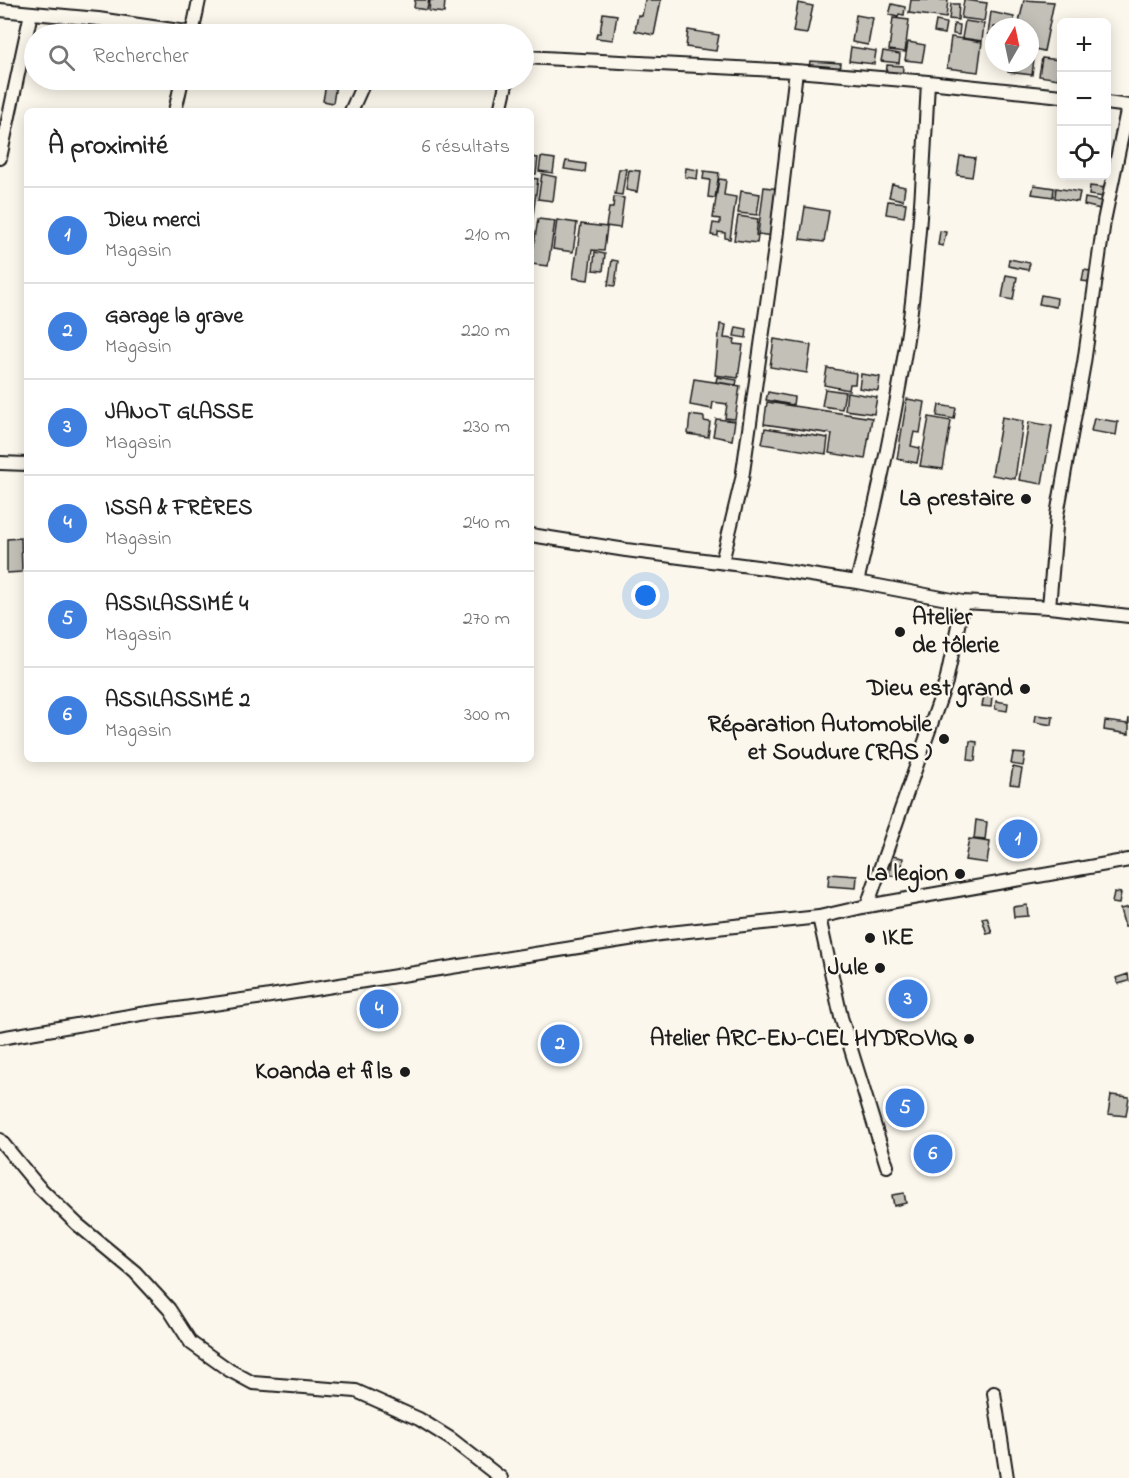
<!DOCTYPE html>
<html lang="fr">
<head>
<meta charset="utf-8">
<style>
	body { margin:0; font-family:"Indie Flower",sans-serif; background:#f6f6f6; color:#222 }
	.controls { position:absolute; right:18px; top:18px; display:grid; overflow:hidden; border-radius:9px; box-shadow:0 3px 15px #0003 }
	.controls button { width:54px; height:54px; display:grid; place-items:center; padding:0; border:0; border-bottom:2px solid #e0e0e0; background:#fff; color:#222; font:30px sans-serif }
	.compass { position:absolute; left:985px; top:18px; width:54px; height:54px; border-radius:50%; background:#fff; box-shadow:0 3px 15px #0003; rotate:9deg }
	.you { position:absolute; left:646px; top:596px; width:21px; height:21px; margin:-15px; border:4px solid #fff; border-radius:50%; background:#1a73e8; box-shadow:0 0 0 9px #1a73e833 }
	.badge { display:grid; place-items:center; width:39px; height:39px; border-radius:50%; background:#1c1c1c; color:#fff; font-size:20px; font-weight:700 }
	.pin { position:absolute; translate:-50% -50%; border:3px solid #fff; box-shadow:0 2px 6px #0006 }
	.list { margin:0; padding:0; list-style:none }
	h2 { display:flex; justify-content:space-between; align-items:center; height:78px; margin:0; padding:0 24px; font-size:26px }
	h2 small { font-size:20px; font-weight:400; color:#767676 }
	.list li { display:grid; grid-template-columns:39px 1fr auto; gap:18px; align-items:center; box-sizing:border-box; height:96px; padding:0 24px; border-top:2px solid #e0e0e0 }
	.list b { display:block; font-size:22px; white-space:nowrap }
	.list p { margin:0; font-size:20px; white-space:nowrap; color:#767676 }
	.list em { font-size:20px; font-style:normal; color:#767676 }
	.icon { flex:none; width:33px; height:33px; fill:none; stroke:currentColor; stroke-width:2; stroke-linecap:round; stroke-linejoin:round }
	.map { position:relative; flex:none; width:1129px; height:1478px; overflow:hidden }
	.search { position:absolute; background:#fff; box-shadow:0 3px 15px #0003; left:24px; top:24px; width:510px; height:66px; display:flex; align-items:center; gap:15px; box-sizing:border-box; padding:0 21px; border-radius:33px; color:#767676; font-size:22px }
	.panel { position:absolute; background:#fff; box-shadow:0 3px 15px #0003; left:24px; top:108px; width:510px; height:654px; border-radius:9px }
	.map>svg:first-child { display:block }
	.building { fill:#c3c0b8; stroke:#1c1c1c; stroke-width:1.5 }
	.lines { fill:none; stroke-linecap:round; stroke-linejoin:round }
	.street-casing { stroke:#1c1c1c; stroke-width:16 }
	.street { stroke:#fbf7ec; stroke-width:12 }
	.poi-dot { fill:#1c1c1c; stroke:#fbf7ec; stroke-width:2 }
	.labels { text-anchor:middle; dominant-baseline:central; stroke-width:4.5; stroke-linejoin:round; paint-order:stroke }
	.poi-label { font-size:24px; font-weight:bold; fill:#1c1c1c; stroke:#fbf7ec; text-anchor:end }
</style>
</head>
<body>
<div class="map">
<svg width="1129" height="1478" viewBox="0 0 1129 1478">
	<rect width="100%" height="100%" fill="#fbf7ec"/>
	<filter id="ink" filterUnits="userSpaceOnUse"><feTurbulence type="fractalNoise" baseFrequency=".0167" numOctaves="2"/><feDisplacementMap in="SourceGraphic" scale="12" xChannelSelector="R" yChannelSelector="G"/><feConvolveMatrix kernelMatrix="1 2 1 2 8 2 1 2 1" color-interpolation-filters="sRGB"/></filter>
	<g filter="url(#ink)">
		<!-- building -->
		<path class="building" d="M415,0H429L427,10L414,8Z
			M430,0H445L444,13L429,11Z
			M645,0H661L654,35L635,31L638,15L642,16Z
			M911,0H948L946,18L909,13Z
			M964,0L987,3L984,21L961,18Z
			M1024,0L1054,2L1044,51L1030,48V27H1018Z
			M798,3L813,6L807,34L793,32Z
			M892,4L905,7L904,15L899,14L898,17L889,15Z
			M951,4H959L958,20L949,19Z
			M991,12L1014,17L1013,27H994V35L988,34Z
			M603,13L617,15L613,40L596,38L597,33H600Z
			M856,15L873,18L868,45L852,42Z
			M893,18L909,20L905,52L889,50Z
			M936,21L946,23L944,34L934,32Z
			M965,21L984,24L982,41L962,38Z
			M954,24L960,25L959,35L953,34Z
			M688,30L719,35L716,51L686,47Z
			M951,37L982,42L978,72L947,68Z
			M908,42L925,45L922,62L905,60Z
			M851,47L876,51L874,64L849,61Z
			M1030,50L1035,51L1032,75L1008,72L1009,63H1030Z
			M883,51L900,54L899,63L881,61Z
			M1042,58L1060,60L1058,79L1039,76Z
			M810,61L841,63L840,70L809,67Z
			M887,65L903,66L902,79L886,77Z
			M326,84L336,85L333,103L323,101Z
			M960,156L975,158L972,177L957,175Z
			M531,157L538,158L536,174H531Z
			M541,157L555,159L553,173L539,171Z
			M566,161L586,164L585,172L564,169Z
			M686,168L698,170L697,179L685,177Z
			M619,169H626L622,195L615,194Z
			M629,170L640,171L637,192L626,190Z
			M704,171L719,173L715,198L708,197L710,180L703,179Z
			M542,174L556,177L553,201L538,199Z
			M531,178L538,179L531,230Z
			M719,179L726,180L724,195L736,197L730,239L725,238V233L718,232V236L711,235L713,223L720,224V219L713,218Z
			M892,184L905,187L903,200L889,197Z
			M1034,185L1054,188L1053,197L1032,194Z
			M1090,186L1106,188L1104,197L1089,195Z
			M764,187L779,189L773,236L758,234Z
			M1056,188L1080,192L1078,202L1055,198Z
			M741,191L760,194L757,215L738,213Z
			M614,197L624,198L620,228L606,226L609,208H613Z
			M1085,198L1101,201L1100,209L1084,205Z
			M888,201L906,203L904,217L886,214Z
			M805,207L829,211L824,242L800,239Z
			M738,216L758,219L756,235L758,236L757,243L734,240Z
			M538,219L555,221L548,266L531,264Z
			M557,220L577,223L573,252L553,249Z
			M581,224L607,227L604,251L592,250L588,280L573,278Z
			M940,231L946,232L943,246L938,245Z
			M595,252L605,254L603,271L593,270Z
			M1009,259L1030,263L1028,270L1008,266Z
			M612,260L618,261L615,286L608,285Z
			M1084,270L1090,271L1089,282L1082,281Z
			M1006,275L1017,277L1013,300L1002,298Z
			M1041,295L1057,298L1056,307L1039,304Z
			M720,324L726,325L724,338L735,339L734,344L743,345L738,378L715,375Z
			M736,327L747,329L746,338L734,336Z
			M774,339L811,345L807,373L770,367Z
			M827,368L856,373L855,384H850L849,390L824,385Z
			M861,374L880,377L878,391L859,388Z
			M717,377L737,380L736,385L716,382Z
			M694,379L740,386L735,419L725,418L727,404L713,402L712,409L690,405Z
			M825,389L845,392L842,409L822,406Z
			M768,392L794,397L793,405L766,400Z
			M847,392L877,397L874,414L845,410Z
			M907,399L925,402L920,433L914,432L911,446L920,448L917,463L897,459Z
			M767,402L872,418L865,459L829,453L832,434L764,424Z
			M939,405L956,408L954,419L937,416Z
			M690,415L704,417V421L710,422L708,437L688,434Z
			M929,417L951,421L943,469L920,466Z
			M1002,417L1023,421L1015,479L992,475Z
			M1094,418L1118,422L1116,435L1091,431Z
			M716,419L735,421L732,440L713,436Z
			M1029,422L1052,426L1042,484L1019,480Z
			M765,428L828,438L826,454L762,444Z
			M21,538L22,572L7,573V539Z
			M984,695L992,696L991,707L982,706Z
			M996,701L1008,703L1007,711L995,709Z
			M1036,715L1053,717L1052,725L1035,722Z
			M1129,718V734L1104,730L1105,721L1128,724Z
			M970,741L977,742L975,761L968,760Z
			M1013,753L1025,754L1023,766L1011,764Z
			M1013,767L1022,769L1019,785L1010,784Z
			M976,820L987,822L985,840L974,839Z
			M969,839L990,842L987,863L965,860Z
			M892,856L903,858L901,877L889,875Z
			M829,874L857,876L856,888L828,886Z
			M1114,892L1121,893L1119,904L1112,903Z
			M1027,905L1028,916L1014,917L1013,907Z
			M1129,907V926L1125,927L1120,909Z
			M987,917L992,933L987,934L982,918Z
			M1128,974L1129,981L1118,984L1116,978Z
			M1111,1095L1129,1097L1126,1116L1108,1114Z
			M904,1193L906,1203L894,1206L892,1195Z"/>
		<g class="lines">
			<!-- street casing -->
			<g class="street-casing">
				<path id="street" d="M0,10L98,19L200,34
					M192,34L199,0
					M524,57L796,71L928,82L1062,96
					M1106,103L1129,106
					M175,111L182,80
					M351,111L365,80
					M500,111L507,80
					M0,158L31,13
					M0,463L27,464
					M531,535L626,550L765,568L857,582L963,602L1049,607L1129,616
					M722,562L742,479L776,240L796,71
					M857,582C878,495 898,407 910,318C920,240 924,161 928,82
					M1049,607L1057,515L1084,363L1104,221L1128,106
					M867,906L946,682L963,602
					M819,917L841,1017L887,1166
					M0,1038L141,1014L264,997L660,934L819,917L867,906L1129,860
					M0,1140L38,1186L77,1224L135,1272L169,1309L191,1343L229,1370L253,1383L356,1391L419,1419L451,1439L501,1478
					M994,1393L1007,1478"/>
			</g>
			<!-- street -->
			<use href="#street" class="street"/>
		</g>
	</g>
	<!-- markers -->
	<g class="poi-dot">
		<circle cx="1026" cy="499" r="6"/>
		<circle cx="900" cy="632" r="6"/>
		<circle cx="1025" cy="689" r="6"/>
		<circle cx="944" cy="739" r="6"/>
		<circle cx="960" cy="874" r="6"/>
		<circle cx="870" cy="938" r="6"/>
		<circle cx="880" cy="968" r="6"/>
		<circle cx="969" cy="1039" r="6"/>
		<circle cx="405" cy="1072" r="6"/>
	</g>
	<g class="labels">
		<!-- poi labels -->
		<g class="poi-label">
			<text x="1014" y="499">La prestaire</text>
			<text x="912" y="618" text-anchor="start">Atelier<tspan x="912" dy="28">de tôlerie</tspan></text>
			<text x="1013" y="689">Dieu est grand</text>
			<text x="932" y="725">Réparation Automobile<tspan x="932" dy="28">et Soudure (RAS )</tspan></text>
			<text x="948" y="874">La legion</text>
			<text x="882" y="938" text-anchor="start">IKE</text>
			<text x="868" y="968">Jule</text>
			<text x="957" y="1039">Atelier ARC-EN-CIEL HYDROVIQ</text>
			<text x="393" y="1072">Koanda et fils</text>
		</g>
	</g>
</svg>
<div class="controls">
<button>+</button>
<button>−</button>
<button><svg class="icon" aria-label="locate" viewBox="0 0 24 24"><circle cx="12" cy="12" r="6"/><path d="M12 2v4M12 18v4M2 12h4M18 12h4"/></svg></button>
</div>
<svg class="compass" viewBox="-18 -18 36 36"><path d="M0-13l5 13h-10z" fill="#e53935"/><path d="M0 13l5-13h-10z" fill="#767676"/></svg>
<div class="you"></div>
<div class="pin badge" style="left:1018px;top:839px;background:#3f7fe0">1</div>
<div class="pin badge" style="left:560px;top:1044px;background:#3f7fe0">2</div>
<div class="pin badge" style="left:908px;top:999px;background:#3f7fe0">3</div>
<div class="pin badge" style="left:379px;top:1009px;background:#3f7fe0">4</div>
<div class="pin badge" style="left:905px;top:1108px;background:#3f7fe0">5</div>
<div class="pin badge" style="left:933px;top:1154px;background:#3f7fe0">6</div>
<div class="search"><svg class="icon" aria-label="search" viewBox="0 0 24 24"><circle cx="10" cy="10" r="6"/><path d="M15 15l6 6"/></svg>Rechercher</div>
<section class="panel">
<h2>À proximité<small>6 résultats</small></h2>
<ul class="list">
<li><span class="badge" style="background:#3f7fe0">1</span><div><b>Dieu merci</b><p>Magasin</p></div><em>210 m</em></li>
<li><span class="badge" style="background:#3f7fe0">2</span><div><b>Garage la grave</b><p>Magasin</p></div><em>220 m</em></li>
<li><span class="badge" style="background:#3f7fe0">3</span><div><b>JANOT GLASSE</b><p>Magasin</p></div><em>230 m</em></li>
<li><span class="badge" style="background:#3f7fe0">4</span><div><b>ISSA &amp; FRÈRES</b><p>Magasin</p></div><em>240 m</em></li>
<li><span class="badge" style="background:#3f7fe0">5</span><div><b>ASSILASSIMÉ 4</b><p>Magasin</p></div><em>270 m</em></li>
<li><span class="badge" style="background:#3f7fe0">6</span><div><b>ASSILASSIMÉ 2</b><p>Magasin</p></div><em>300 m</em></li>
</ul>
</section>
</div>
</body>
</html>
